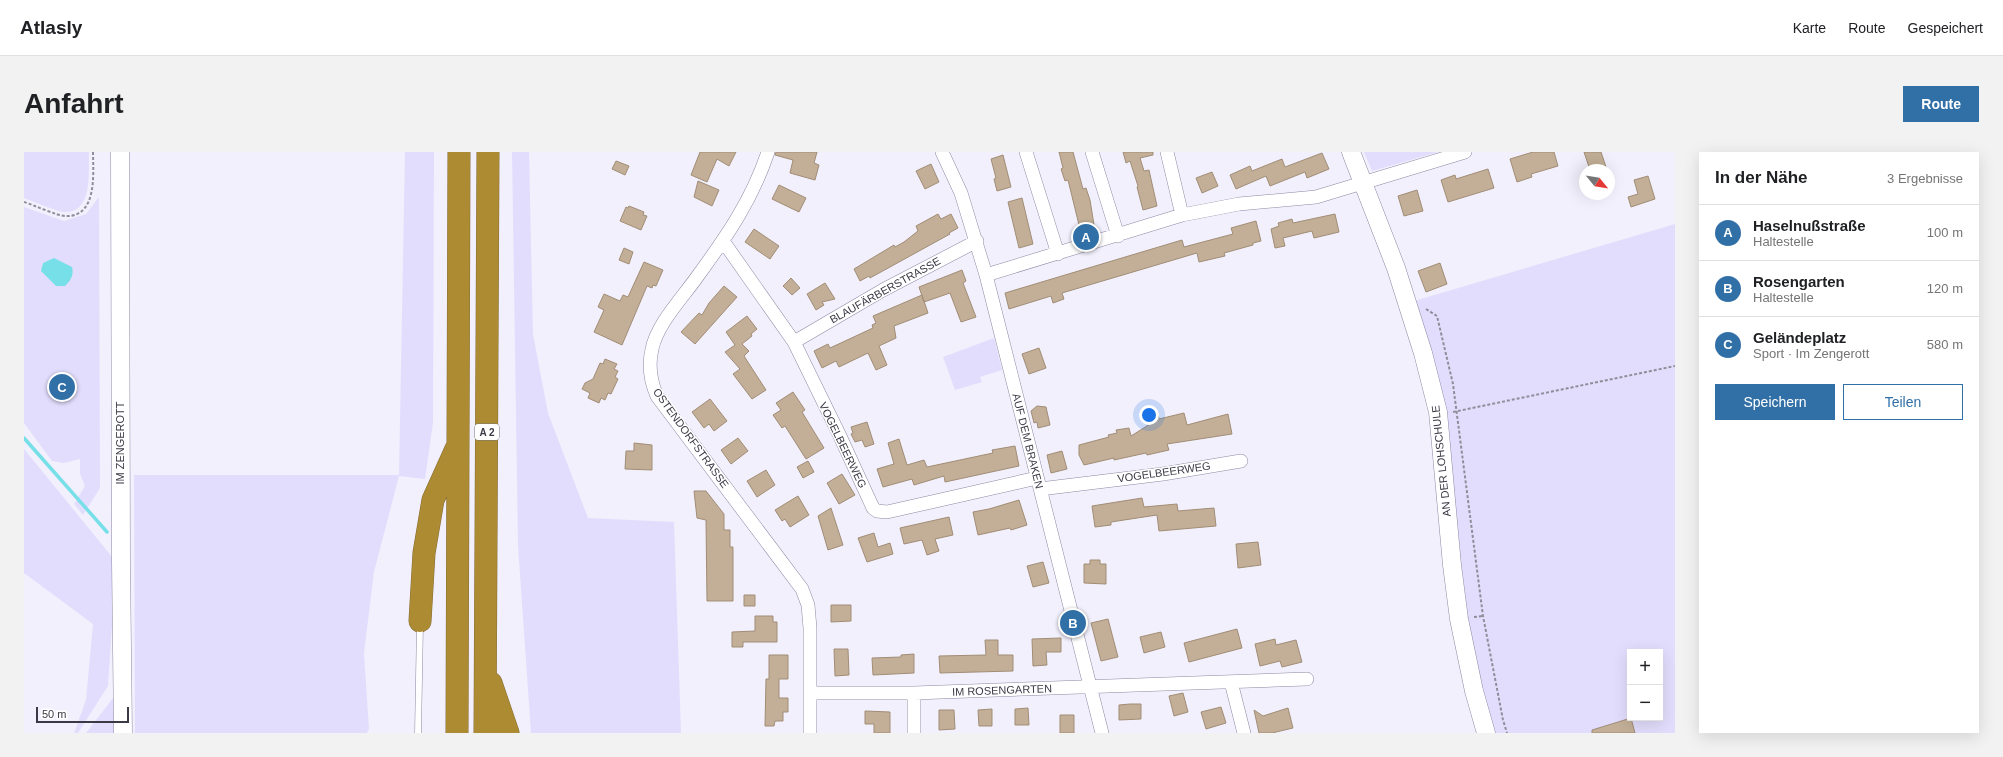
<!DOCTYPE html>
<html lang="de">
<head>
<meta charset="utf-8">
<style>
	body { margin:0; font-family:Helvetica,sans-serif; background:#f2f2f2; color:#202124 }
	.controls { position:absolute; right:12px; bottom:12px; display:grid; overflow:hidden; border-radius:0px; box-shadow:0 4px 16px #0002 }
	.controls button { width:36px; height:36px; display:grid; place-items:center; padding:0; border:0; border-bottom:1px solid #e0e0e0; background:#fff; color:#202124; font:20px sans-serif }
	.compass { position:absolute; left:1555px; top:12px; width:36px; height:36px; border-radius:50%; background:#fff; box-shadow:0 4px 16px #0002; rotate:120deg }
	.scale { position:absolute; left:12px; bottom:10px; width:93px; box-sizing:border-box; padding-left:4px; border:2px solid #3b3945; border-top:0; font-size:11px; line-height:14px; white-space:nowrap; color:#3b3945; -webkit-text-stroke:3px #fff; paint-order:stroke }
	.you { position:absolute; left:1125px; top:263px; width:14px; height:14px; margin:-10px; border:3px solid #fff; border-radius:50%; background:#1a73e8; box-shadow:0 0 0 6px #1a73e833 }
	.badge { display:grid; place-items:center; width:26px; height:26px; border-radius:50%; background:#3170a7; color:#fff; font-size:13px; font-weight:700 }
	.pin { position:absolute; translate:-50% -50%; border:2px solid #fff; box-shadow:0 1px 4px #0006 }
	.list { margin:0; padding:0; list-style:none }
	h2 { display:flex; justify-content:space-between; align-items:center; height:52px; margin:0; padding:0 16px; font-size:17px }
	h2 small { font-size:13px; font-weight:400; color:#757577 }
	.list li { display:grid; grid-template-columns:26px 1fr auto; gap:12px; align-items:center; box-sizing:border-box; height:56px; padding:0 16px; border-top:1px solid #e0e0e0 }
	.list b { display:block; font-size:15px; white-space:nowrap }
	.list p { margin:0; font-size:13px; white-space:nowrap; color:#757577 }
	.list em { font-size:13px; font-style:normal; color:#757577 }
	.actions { display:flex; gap:8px; padding:12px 16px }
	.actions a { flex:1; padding:9px 0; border:1px solid #3170a7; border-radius:0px; text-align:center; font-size:14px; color:#3170a7 }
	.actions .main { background:#3170a7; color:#fff }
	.map { position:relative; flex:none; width:1651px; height:581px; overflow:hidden; border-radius:0px }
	header { display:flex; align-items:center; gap:24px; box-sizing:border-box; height:56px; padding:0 20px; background:#fff; border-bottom:1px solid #e0e0e0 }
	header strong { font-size:19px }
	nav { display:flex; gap:22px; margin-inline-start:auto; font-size:14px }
	.intro { display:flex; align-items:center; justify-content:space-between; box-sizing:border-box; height:96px; padding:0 24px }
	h1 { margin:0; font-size:28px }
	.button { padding:10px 18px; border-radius:0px; background:#3170a7; color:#fff; font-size:14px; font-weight:700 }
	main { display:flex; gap:24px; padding:0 24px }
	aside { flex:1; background:#fff; border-radius:0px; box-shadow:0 4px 16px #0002 }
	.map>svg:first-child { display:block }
	.green { fill:#e3ddfd; fill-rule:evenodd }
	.water { fill:#77dfe8 }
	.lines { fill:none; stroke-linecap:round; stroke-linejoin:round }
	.stream { stroke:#77dfe8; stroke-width:3.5 }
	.building { fill:#c3af97; stroke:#a18d76 }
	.lane-casing { stroke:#8e88a4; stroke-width:7 }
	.street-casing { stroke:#8e88a4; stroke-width:14 }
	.secondary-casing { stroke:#8e88a4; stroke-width:19 }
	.highway-casing { stroke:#856e39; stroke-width:23 }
	.path { stroke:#8f8d99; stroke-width:2; stroke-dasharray:3 2; stroke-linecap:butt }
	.lane { stroke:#fff; stroke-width:6 }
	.street { stroke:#fff; stroke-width:13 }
	.secondary { stroke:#fff; stroke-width:18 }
	.highway { stroke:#ad8b32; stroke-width:22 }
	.labels { text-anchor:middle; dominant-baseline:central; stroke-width:3; stroke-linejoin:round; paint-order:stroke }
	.shield { fill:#fff; stroke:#76747d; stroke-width:1 }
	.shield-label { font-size:10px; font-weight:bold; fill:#3b3945 }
	.street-label { font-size:11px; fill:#3b3945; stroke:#fff }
</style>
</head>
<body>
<header>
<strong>Atlasly</strong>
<nav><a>Karte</a><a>Route</a><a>Gespeichert</a></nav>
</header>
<div class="intro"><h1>Anfahrt</h1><a class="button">Route</a></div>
<main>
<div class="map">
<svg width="1651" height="581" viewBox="0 0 1651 581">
	<rect width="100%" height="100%" fill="#f2f0fc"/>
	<!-- green -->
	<path class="green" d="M0,0H65C64,18 70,60 41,60C33,60 9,49 0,46Z
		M381,0H410L409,271L401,327L375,324L350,420L340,501L345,577L343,581H111L110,323H375Z
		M488,0H505L509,182L524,261L564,366L650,370L657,581H507L494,394Z
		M1340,0H1414L1348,19Z
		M75,45L76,336L59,363L50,352L61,334L56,322V307L40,311L28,309L0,271V55L40,69L62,62Z
		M1651,72V581H1469L1456,538L1390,149ZM1606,500H1636V566H1606Z
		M970,186L978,218L956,225L958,230L931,238L919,205Z
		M0,297L89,406V458L84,534L54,581H50L62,548L69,472L0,421Z
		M92,542L94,581H62Z"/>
	<!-- water -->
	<path class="water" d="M30,106L48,115C50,123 47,128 41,134H32L17,119L19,111Z"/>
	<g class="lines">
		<!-- stream -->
		<path class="stream" d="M0,286L83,380"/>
	</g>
	<!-- building -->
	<path class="building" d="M676,0H712L705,14L693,7L683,30L667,23Z
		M752,0H793L790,11L795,13L791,28L766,21L769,8L751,3Z
		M1035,0H1049L1059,37L1062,36L1066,48L1070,73L1056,77L1044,28L1041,29L1037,17L1039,16Z
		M1099,0H1129V3L1116,6L1120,19L1125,18L1133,54L1119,58L1113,35L1114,34L1106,9L1102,11Z
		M1509,0H1530L1534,14L1507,22L1508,25L1493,30L1486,7Z
		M1560,0H1577L1583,18H1566Z
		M1298,1L1305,17L1283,26L1281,20L1246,34L1242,24L1212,37L1206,23L1226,14L1228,19L1258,7L1261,15Z
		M979,3L987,35L973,39L970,27L972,26L967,7Z
		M592,9L605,14L601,23L588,17Z
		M907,12L915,30L901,37L892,19Z
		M1464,17L1470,36L1424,50L1417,28L1431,23L1432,27Z
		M1188,20L1194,34L1178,41L1172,26Z
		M1624,24L1631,47L1607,55L1604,45L1614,42L1610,28Z
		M674,29L695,38L688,54L670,45Z
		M755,33L782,46L775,60L748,47Z
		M1393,38L1399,59L1380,64L1374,44Z
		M998,46L1009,92L995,96L984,50Z
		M605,54L620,60L619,63L623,64L617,78L596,69L602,55L604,56Z
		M914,62L917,67L927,62L934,76L925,81L926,82L846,126L845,124L836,129L830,117L870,93L871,95L880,90L894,79L892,74Z
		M1311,62L1315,80L1290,86L1288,79L1259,86L1261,94L1251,96L1247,77L1255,74L1254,71L1268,67L1269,71Z
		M1232,69L1237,89L1229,91V93L1200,101L1201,104L1175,110L1173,101L1038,141L1040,147L1029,151L1027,144L985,157L981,141L1158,88L1160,95L1209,82L1207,76Z
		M730,77L755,94L746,107L721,90Z
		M600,96L609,100L605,112L595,108Z
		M620,110L639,118L632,134L629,133L628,136L623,134L598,193L570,180L580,158L574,155L580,142L596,149L599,143L604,145Z
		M1416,111L1423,132L1402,140L1394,119Z
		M938,118L942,129L939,131L952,165L937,170L926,141L900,150L895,135Z
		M767,126L776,136L768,143L759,134Z
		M801,131L811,147L798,150L800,153L792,158L783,142Z
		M700,134L713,145L671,192L657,180L675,161L678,163L685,151Z
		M898,143L904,161L870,174L872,186L855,194L863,213L852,218L844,201L815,215L812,209L798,216L790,199L804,192L806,196L849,176L848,173L852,171L849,164Z
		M723,164L733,177L727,182L728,184L718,192L725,199L720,204L742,238L728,247L709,222L716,217L701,200L711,193L702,180Z
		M1015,196L1022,216L1005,222L998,202Z
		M581,207L593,212L590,217L594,219L591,225L594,227L587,242L584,241L581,248L577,246L575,251L564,246L566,241L558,237L561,231L569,227L576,211L579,212Z
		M769,240L781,258L778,260L800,296L782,307L761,274L758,276L749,263L757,258L752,251Z
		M686,247L703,269L690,279L685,272L680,276L668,260Z
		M1013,254L1022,255L1026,273L1014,276L1013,270L1010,271L1007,259Z
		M1160,261L1163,273L1204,262L1208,282L1143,292L1145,298L1123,303L1122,301L1090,308V306L1060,313L1055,303V293L1085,285L1084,283L1093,281L1092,278L1105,276L1107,284L1126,272L1124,264L1134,262L1135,267Z
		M843,270L850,292L841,295L838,288L831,290L827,282L829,281L827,275Z
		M714,286L724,299L707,312L697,298Z
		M875,287L883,313L900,308L903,315L969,301L968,298L991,294L995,314L921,330L920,324L890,333L888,327L859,335L853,317L870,312L864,291Z
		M610,291L628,293V318L601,317L602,299H610Z
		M1038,299L1043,317L1027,321L1023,303Z
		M784,309L790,320L779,326L773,315Z
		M742,318L751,333L733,345L723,329Z
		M818,322L831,343L815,352L803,331Z
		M670,339H682L700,362V378H706V395H709V449H683L682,368L673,366Z
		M774,344L785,363L766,375L761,367L758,369L751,358Z
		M1118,346L1120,355L1153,352L1154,359L1190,356L1192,374L1135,379L1133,363L1087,370V373L1071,375L1068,354Z
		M995,348L1003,373L987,378L986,376L954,383L949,360L965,357Z
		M807,356L819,393L804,398L794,364Z
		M925,365L929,383L911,387L915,399L903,403L898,388L880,392L876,376Z
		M850,381L854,395L866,391L869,402L843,410L834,386Z
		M1234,390L1237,413L1214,416L1212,392Z
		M1066,408H1076V412H1082V432L1060,431V412H1066Z
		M1019,410L1025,431L1009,435L1003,414Z
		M720,443H731V454H720Z
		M807,453H827V469L807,470Z
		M731,464H749V470H753V490H719V495H708V480L731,479Z
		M1084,467L1094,505L1077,509L1067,471Z
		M1213,477L1218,496L1165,510L1160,491Z
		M1137,480L1141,495L1120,501L1116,485Z
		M1037,486V500H1022L1023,513L1009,514L1008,487Z
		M1251,487L1252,493L1272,488L1278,510L1258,515L1256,509L1236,514L1231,492Z
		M961,488H974V503H989V519L916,521L915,504L962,503Z
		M810,497H824L825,523L811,524Z
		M890,502V521L849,523L848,506L877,505V503Z
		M745,503H764V527H755V546H764V560H759V569H751L750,574H741L742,527H745Z
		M1159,541L1164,560L1150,564L1145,544Z
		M1106,552H1117V567L1095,568V553Z
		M1197,555L1202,571L1182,577L1177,560Z
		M1004,556L1005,573H991V557Z
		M1264,556L1269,576L1248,581H1235L1230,558L1239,564Z
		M968,557V574H955L954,558Z
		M915,558H930L931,577L915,578Z
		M841,559L866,560V581H850V572H841Z
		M1036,563H1050V581H1036Z
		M1607,566L1611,581H1568V578Z"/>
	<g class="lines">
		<!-- lane casing -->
		<g class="lane-casing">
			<path id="lane" d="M394,581L396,472"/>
		</g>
		<!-- street casing -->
		<g class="street-casing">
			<path id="street" d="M744,0C728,48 703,84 673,125C659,145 633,172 628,197C624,214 626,228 633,244L778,437L784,453L786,476V581
				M918,0L937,41L962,123L1078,581
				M1002,0L1034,102
				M1068,0L1094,84
				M1143,0L1158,63
				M699,89L770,190L815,282L849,356L853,359L863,360L1013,326
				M962,123L1158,63L1215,52L1292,45L1441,0
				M770,190L859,138L953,89
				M1016,337L1139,322L1217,309
				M1207,530L1220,581
				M786,541H890L1283,527
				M890,541V581"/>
		</g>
		<!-- secondary casing -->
		<g class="secondary-casing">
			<path id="secondary" d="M96,0L97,410L99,581
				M1327,0L1372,116L1399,201L1414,260L1428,413L1435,467L1450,539L1462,581"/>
		</g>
		<!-- highway casing -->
		<g class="highway-casing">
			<path id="highway" d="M396,469L400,401L409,348L432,297
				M467,531L484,581
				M433,581L435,0
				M461,581L464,0"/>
		</g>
		<!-- path -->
		<path class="path" d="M0,50C10,53 33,64 42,64C74,65 69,20 69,0
			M1402,157L1413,164L1429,232L1459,464L1479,568L1483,581
			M1429,260L1651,214
			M1450,465L1459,464"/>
		<!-- lane -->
		<use href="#lane" class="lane"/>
		<!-- street -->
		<use href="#street" class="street"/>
		<!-- secondary -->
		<use href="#secondary" class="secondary"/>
		<!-- highway -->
		<use href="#highway" class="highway"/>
	</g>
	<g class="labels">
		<!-- shield labels -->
		<rect class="shield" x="451" y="272" width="24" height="16" rx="3"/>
		<g class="shield-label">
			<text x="463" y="280">A 2</text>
		</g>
		<!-- street labels -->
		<g class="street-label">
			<text transform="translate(861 138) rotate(-29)">BLAUFÄRBERSTRASSE</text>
			<text transform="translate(667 286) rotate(54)">OSTENDORFSTRASSE</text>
			<text transform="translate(1004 289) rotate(76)">AUF DEM BRAKEN</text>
			<text transform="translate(96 291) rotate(-90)">IM ZENGEROTT</text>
			<text transform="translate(819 293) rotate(64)">VOGELBEERWEG</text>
			<text transform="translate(1417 309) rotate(-96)">AN DER LOHSCHULE</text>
			<text transform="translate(1140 320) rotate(-8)">VOGELBEERWEG</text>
			<text transform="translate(978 538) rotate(-2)">IM ROSENGARTEN</text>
		</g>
	</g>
</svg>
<div class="controls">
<button>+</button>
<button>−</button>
</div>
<svg class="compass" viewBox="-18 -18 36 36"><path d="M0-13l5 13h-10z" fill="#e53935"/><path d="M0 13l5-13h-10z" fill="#757577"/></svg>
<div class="scale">50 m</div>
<div class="you"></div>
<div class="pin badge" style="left:1062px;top:85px">A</div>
<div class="pin badge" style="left:1049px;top:471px">B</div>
<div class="pin badge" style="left:38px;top:235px">C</div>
</div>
<aside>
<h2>In der Nähe<small>3 Ergebnisse</small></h2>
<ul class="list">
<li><span class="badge">A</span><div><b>Haselnußstraße</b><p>Haltestelle</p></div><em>100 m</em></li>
<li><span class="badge">B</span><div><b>Rosengarten</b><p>Haltestelle</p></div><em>120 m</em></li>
<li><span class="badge">C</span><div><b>Geländeplatz</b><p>Sport · Im Zengerott</p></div><em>580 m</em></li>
</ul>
<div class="actions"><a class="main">Speichern</a><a>Teilen</a></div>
</aside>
</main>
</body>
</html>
